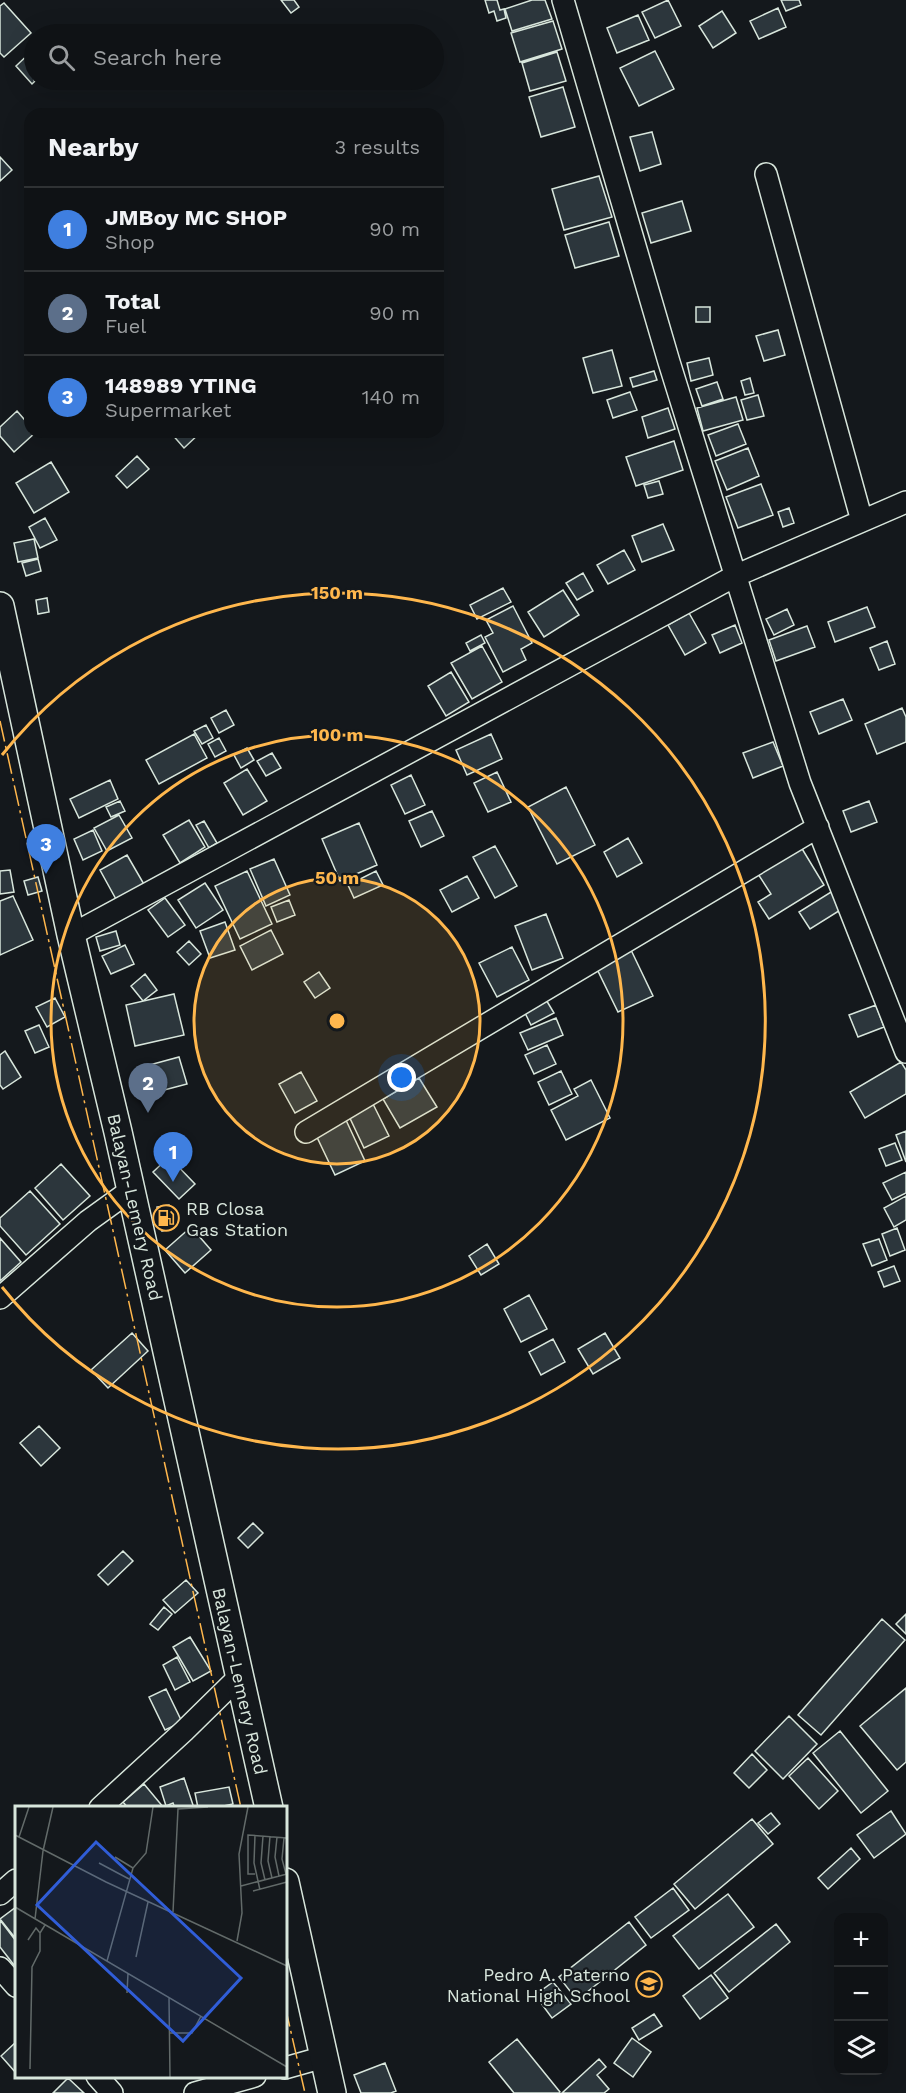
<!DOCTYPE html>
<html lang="en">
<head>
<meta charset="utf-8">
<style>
	body { margin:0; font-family:"Work Sans",sans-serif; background:#181b1e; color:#f1f3f6 }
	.controls { position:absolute; right:18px; bottom:18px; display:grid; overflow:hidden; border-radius:12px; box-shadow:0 6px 24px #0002 }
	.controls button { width:54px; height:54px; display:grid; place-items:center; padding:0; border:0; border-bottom:2px solid #2f3234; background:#0f1215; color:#f1f3f6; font:30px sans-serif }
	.you { position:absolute; left:402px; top:1078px; width:21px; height:21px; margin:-15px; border:4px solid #fff; border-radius:50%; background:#1a73e8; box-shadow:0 0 0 9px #1a73e833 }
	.badge { display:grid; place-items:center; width:39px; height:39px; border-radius:50%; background:#ffb74d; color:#fff; font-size:20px; font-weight:700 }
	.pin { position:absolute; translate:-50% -50px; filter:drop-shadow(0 2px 3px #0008) }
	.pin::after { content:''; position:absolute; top:32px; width:21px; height:18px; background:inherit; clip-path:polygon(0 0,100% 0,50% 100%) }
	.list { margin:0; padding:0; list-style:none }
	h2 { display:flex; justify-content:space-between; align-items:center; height:78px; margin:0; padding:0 24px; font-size:26px }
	h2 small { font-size:20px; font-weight:400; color:#9b9ea0 }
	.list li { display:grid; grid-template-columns:39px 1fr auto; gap:18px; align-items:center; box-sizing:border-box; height:84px; padding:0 24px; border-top:2px solid #2f3234 }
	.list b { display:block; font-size:22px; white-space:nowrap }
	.list p { margin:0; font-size:20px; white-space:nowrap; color:#9b9ea0 }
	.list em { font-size:20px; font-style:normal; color:#9b9ea0 }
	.icon { flex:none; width:33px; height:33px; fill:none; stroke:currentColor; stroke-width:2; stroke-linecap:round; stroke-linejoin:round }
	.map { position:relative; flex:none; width:906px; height:2093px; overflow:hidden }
	.search { position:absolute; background:#0f1215; box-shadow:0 6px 24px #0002; left:24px; top:24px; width:420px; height:66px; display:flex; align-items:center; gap:15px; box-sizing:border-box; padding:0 21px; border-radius:33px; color:#9b9ea0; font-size:22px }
	.panel { position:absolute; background:#0f1215; box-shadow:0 6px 24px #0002; left:24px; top:108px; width:420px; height:330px; border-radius:18px }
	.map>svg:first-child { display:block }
	.building { fill:#2c363c; stroke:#d8e6dc; stroke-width:1.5 }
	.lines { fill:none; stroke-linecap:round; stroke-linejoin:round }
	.minor-casing { stroke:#d8e6dc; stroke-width:24 }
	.major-casing { stroke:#d8e6dc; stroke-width:30 }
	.minor { stroke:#14181c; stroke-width:21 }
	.major { stroke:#14181c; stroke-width:27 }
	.power { stroke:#ffb74d; stroke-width:1.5; stroke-dasharray:21 4.5 3 4.5; stroke-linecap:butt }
	.ring { fill:none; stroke:#ffb74d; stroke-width:3 }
	.labels { text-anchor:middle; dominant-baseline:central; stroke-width:4.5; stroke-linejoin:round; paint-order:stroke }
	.street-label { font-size:18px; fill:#d8e6dc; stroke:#14181c }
	.poi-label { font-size:18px; fill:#d8e6dc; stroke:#14181c; text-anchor:start }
	.inset-road { fill:none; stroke:#626a69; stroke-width:1.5 }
	.view { fill:#305dd8; fill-opacity:0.15; stroke:#305dd8; stroke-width:3 }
	.inset-edge { fill:none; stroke:#d8e6dc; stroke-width:3 }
	.centre { fill:#ffb74d; stroke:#14181c; stroke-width:3 }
	.ring-label { font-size:18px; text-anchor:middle; font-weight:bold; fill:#ffb74d; stroke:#14181c; stroke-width:4.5; stroke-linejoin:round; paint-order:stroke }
</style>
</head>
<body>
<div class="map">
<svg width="906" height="2093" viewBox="0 0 906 2093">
	<rect width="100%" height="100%" fill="#14181c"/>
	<!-- building -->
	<path class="building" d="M281,0H294L299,7L291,13Z
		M485,0H497L500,10L504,9L506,18L497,21L494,11L489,13Z
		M532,0H545L552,19L512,31L505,9Z
		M668,0L681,26L655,38L642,12Z
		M781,0H799L801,5L786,11Z
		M4,3L31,33L4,57L0,53V6Z
		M778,8L786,27L759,39L750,21Z
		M722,11L736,33L713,48L699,26Z
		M638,15L649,40L617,53L607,28Z
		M553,21L562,49L520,62L511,33Z
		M34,49V80H36L32,84L16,66Z
		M655,51L674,89L639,106L620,68Z
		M557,52L566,81L530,91L522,63Z
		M563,87L575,127L541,137L529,97Z
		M652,132L661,164L640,171L630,137Z
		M0,157L12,170L0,181Z
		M599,176L612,217L564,230L552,189Z
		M682,201L691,231L651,243L642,213Z
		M609,222L619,256L575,268L565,235Z
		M696,307H710V322H696Z
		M778,330L785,355L764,361L756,336Z
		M612,350L622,386L593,393L583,358Z
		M709,358L713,375L691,381L687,363Z
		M654,371L657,380L633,387L630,378Z
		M750,378L754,393L745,395L741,381Z
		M717,382L723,399L702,406L696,389Z
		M630,392L637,410L613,418L607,400Z
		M758,395L764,416L747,420L741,400Z
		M736,397L743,420L703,431L697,408Z
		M668,408L675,429L648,438L642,417Z
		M17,411L30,426V432H36L14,452L0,436V427Z
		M738,424L746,444L716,456L708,435Z
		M170,432H201L184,448Z
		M674,441L683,470L636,486L626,457Z
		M748,448L759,476L727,490L715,461Z
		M137,456L149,469L127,488L116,476Z
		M51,462L69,492L34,513L16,483Z
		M659,481L663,494L648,498L644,485Z
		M761,484L773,515L738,528L726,497Z
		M789,508L794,523L783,527L778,512Z
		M45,518L57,540L40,548L29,527Z
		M663,524L674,550L642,562L632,536Z
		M34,539L38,558L18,562L14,543Z
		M624,550L635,570L608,584L597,565Z
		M38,559L41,571L26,576L22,563Z
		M583,573L593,591L577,600L566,583Z
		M503,588L511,602L477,619L470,605Z
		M563,590L579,615L544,637L528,612Z
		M47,598L49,612L38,614L36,600Z
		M513,606L532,643L521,649L526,660L503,672L485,637L493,633L486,620Z
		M867,607L875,627L835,642L828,622Z
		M787,609L794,625L774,635L766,619Z
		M689,613L706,643L685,655L668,625Z
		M735,625L742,643L720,653L712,635Z
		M807,626L815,647L776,661L769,640Z
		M481,635L485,643L470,651L466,643Z
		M887,641L895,664L879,670L870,648Z
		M482,646L502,682L472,699L451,663Z
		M451,672L469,702L446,716L428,686Z
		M843,699L852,720L819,734L810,712Z
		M902,708L906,717V742L877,754L865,724Z
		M226,710L234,725L219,733L211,718Z
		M206,725L213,738L202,744L194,731Z
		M194,734L207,758L159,784L146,760Z
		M491,734L502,759L467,775L456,750Z
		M219,738L226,751L215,757L208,744Z
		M773,742L783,766L753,778L743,753Z
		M247,748L254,760L241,768L234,755Z
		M272,753L281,768L266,776L257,761Z
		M247,769L267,801L243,815L224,783Z
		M497,772L511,802L488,812L474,783Z
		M411,775L425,805L405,814L391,785Z
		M110,780L118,799L79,818L70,799Z
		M566,787L595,845L557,864L528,807Z
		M120,801L125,811L111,817L106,807Z
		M869,801L877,822L851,832L843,811Z
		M432,811L444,836L421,847L409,821Z
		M119,815L132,838L107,851L94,828Z
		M189,820L205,847L180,863L163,835Z
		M204,821L217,843L209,848L196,825Z
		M359,823L377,865L340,881L322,839Z
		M93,830L102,851L83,860L74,839Z
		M628,838L642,863L617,877L604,852Z
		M495,846L517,886L495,898L473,857Z
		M801,847L824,885L769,919L758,902L771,894L758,874Z
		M127,855L145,886L117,901L100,870Z
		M274,859L290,895L266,906L250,869Z
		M10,870L14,892L0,894V871Z
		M247,871L272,924L240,939L215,886Z
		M376,871L383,885L354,898L348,885Z
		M467,876L479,898L452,912L440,890Z
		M38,877L42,891L28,895L24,881Z
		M205,883L223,910L196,928L178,900Z
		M831,892L842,909L810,929L799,912Z
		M13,896L33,940L0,955V901Z
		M165,898L185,925L168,937L148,910Z
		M289,900L295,915L277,922L271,907Z
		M546,914L563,958L532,970L515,926Z
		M225,922L235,950L210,958L200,931Z
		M271,930L283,954L252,970L240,946Z
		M116,931L120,945L100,951L96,937Z
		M189,941L201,954L189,965L177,952Z
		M125,945L134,964L111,974L102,956Z
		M512,947L529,980L497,997L479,963Z
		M631,950L653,996L618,1012L596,967Z
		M319,972L330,988L315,998L304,982Z
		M145,974L157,990L143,1001L131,986Z
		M174,994L184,1035L135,1046L126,1005Z
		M55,998L65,1017L47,1027L36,1007Z
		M545,998L554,1013L531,1025L523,1009Z
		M876,1005L884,1027L858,1037L849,1015Z
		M556,1018L563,1035L528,1050L520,1033Z
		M39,1025L49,1047L35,1053L25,1031Z
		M547,1045L556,1064L534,1074L525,1055Z
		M5,1051L21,1077L3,1089L0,1085V1055Z
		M179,1057L187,1084L149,1094L142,1067Z
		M901,1062L906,1070V1094L865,1118L850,1092Z
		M561,1071L572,1094L549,1105L538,1082Z
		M301,1072L317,1101L295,1113L279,1084Z
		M419,1078L437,1107L400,1128L383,1099Z
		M591,1080L610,1118L566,1140L551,1110L578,1096L574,1089Z
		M372,1102L389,1136L364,1148L348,1114Z
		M345,1118L365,1161L335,1175L315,1133Z
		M906,1131V1162L896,1135Z
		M895,1143L902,1160L886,1166L879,1149Z
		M169,1157L195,1184L179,1199L153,1172Z
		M61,1164L90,1196L63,1220L35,1188Z
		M906,1172V1193L892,1200L883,1183Z
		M30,1191L60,1224L26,1255L0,1226V1218Z
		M906,1196V1220L894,1227L884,1208Z
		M169,1205L174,1228L162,1231L157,1207Z
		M191,1227L211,1250L185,1273L165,1250Z
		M897,1228L905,1250L890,1256L882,1234Z
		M0,1238L21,1262L0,1281Z
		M879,1239L887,1260L872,1266L863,1244Z
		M487,1244L499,1264L481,1275L469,1256Z
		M894,1266L900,1281L884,1287L878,1272Z
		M529,1295L547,1329L521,1342L504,1309Z
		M132,1333L148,1351L108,1388L91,1370Z
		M605,1333L620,1358L593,1374L578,1349Z
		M553,1339L565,1362L541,1375L529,1352Z
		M39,1426L60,1448L41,1466L20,1443Z
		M253,1523L263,1533L248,1548L238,1538Z
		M123,1551L133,1561L108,1585L98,1575Z
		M186,1580L198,1593L175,1613L163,1600Z
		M164,1607L172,1614L158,1630L150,1624Z
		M906,1614V1634L896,1624Z
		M882,1619L905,1640L821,1735L798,1715Z
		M190,1637L211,1671L193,1681L173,1647Z
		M177,1657L190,1682L175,1690L163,1665Z
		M906,1688V1762L897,1770L860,1726Z
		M166,1689L182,1722L165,1730L149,1697Z
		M789,1716L817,1744L783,1779L755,1751Z
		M840,1731L888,1791L861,1813L813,1753Z
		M752,1754L767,1770L749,1788L734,1773Z
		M808,1758L838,1791L819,1809L789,1776Z
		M184,1778L194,1808H175L173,1803L166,1806L160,1787Z
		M144,1784L164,1808H128L123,1802Z
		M229,1787L233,1804L214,1808H198L195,1793Z
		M891,1811L906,1834L874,1858L857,1835Z
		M771,1813L780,1824L768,1834L758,1823Z
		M752,1819L773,1844L695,1909L674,1884Z
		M851,1848L860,1859L828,1889L818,1878Z
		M673,1888L689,1910L651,1938L635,1917Z
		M728,1894L754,1927L699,1969L673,1936Z
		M16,1907V1939L0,1919Z
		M0,1920L16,1941V1963L14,1965L0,1947Z
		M629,1922L646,1945L577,2000L559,1977Z
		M776,1924L790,1942L729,1992L714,1973Z
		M711,1975L728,1998L700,2019L683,1996Z
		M553,1982L571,2004L552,2018L535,1995Z
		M654,2014L662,2026L639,2040L632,2028Z
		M632,2038L651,2052L633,2077L614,2063Z
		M517,2039L560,2092L559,2093H514L489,2062Z
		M16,2042V2073L1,2056Z
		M599,2059L606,2067L597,2075L609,2089L604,2093H562Z
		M385,2063L396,2091L391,2093H361L354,2075Z
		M68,2078L84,2093H53Z"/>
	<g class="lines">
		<!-- minor casing -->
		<g class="minor-casing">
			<path id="minor" d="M563,0L669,362L800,783L906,1052
				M766,174L862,521
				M71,935L735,576L906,502
				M306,1132L818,827
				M0,1298L88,1221L131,1190
				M100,1808L184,1731L239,1677
				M0,1894L16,1880
				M0,1968L16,1986
				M285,2068L324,2057
				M97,2076L112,2093
				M195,2093L255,2076"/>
		</g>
		<!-- major casing -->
		<g class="major-casing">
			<path id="major" d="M0,606L71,935L118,1132L269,1808
				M285,1882L332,2093"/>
		</g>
		<!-- minor -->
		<use href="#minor" class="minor"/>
		<!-- major -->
		<use href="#major" class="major"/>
		<!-- power -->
		<path class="power" d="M0,721L241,1808
			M285,2006L305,2093"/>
	</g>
	<!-- distance rings -->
	<circle cx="337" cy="1021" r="143" fill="#ffb74d" fill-opacity=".12"/>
	<g class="ring">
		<circle cx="337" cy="1021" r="143"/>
		<circle cx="337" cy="1021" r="286"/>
		<path d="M2 755A428 428 0 1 1 2 1287"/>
	</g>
	<!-- icons -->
	<defs>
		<g id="fuel-ring" transform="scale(1.35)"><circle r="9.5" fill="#14181c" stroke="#ffb74d" stroke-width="1.5"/><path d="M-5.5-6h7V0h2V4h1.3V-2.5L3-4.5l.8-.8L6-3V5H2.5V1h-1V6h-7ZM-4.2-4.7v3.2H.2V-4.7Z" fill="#ffb74d"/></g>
		<g id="school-ring" transform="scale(1.35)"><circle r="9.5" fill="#14181c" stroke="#ffb74d" stroke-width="1.5"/><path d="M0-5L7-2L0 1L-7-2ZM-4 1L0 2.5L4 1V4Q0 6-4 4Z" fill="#ffb74d"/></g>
	</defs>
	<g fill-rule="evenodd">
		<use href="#fuel-ring" x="166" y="1218"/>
		<use href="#school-ring" x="649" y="1984"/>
	</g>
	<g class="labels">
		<!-- street labels -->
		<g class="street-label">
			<text transform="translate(135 1207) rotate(77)">Balayan-Lemery Road</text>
			<text transform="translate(240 1681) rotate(77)">Balayan-Lemery Road</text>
		</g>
		<!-- poi labels -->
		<g class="poi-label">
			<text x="186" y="1208">RB Closa<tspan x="186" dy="21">Gas Station</tspan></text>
			<text x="630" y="1974" text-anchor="end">Pedro A. Paterno<tspan x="630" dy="21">National High School</tspan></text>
		</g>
	</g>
	<!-- overview -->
	<g transform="translate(15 1806)">
		<rect width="272" height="272" fill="#14181c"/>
		<path class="inset-road" d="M0,29L91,76L272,160M240,29L239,57L245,84M248,30L246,57L250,74M255,30L253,55L257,72M4,31L14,1M262,31L260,51L264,70M269,32L267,53L271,68M100,51L118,62M84,57L114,73M240,68H233V29L272,32M226,80L272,68M238,85L272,76M0,101L272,261M158,106L163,3L193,1M20,113L28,45L38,1M13,134L21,122L25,127M222,135L227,107L224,48L233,1M121,151L133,96M92,155L118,62L131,47L138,1M112,187L113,167M154,192L155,271M154,227H177L186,210M15,263L17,161L25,145V127L30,119"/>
		<path class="view" d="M81,36L226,172L168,235L22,99Z"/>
		<rect width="272" height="272" class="inset-edge"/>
	</g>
	<circle cx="337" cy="1021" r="9" class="centre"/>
	<g class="ring-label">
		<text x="337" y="599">150 m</text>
		<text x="337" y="741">100 m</text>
		<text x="337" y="884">50 m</text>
	</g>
</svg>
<div class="controls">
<button>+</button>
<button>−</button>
<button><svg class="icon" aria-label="layers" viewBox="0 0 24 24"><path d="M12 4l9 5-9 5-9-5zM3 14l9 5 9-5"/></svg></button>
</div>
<div class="you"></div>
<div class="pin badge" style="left:173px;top:1182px;background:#3f7fe0">1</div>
<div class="pin badge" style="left:148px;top:1113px;background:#5c6f8a">2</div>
<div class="pin badge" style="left:46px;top:874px;background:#3f7fe0">3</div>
<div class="search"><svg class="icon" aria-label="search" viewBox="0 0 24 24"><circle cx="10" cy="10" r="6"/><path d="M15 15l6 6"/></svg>Search here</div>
<section class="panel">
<h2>Nearby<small>3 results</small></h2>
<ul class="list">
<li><span class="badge" style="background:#3f7fe0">1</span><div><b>JMBoy MC SHOP</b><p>Shop</p></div><em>90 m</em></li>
<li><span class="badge" style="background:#5c6f8a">2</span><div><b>Total</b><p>Fuel</p></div><em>90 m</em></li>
<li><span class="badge" style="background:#3f7fe0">3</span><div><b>148989 YTING</b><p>Supermarket</p></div><em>140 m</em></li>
</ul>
</section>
</div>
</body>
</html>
